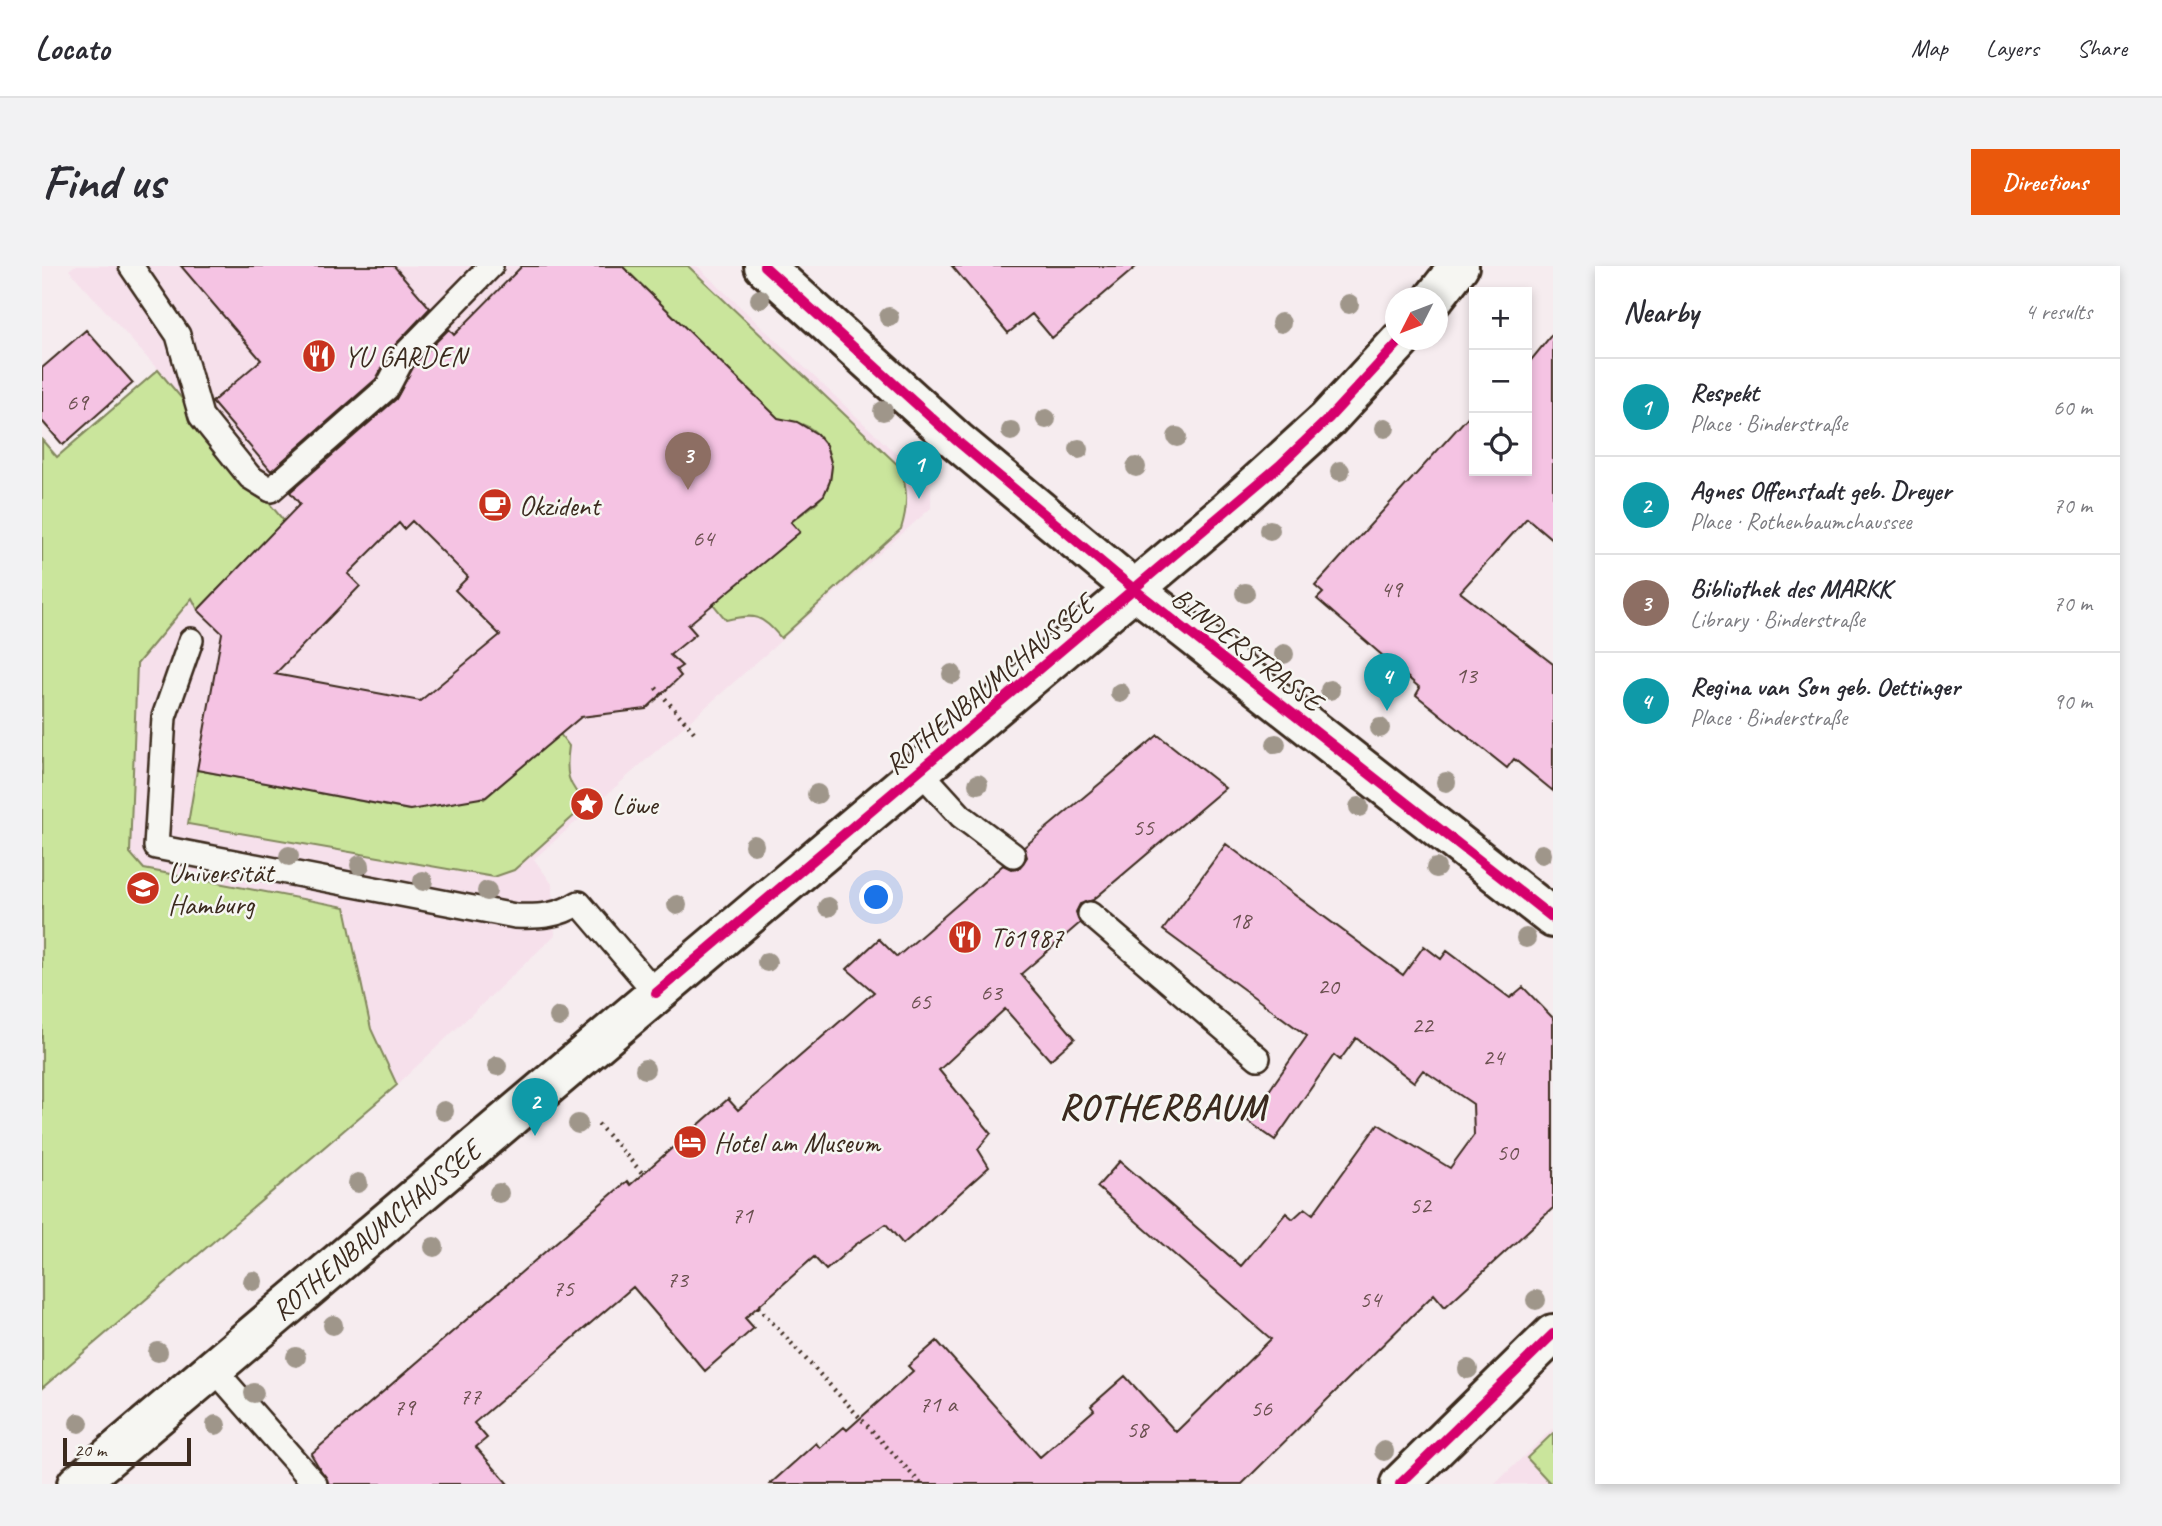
<!DOCTYPE html>
<html lang="en">
<head>
<meta charset="utf-8">
<style>
	body { margin:0; font-family:Caveat,sans-serif; background:#f2f2f3; color:#2b2b33 }
	.controls { position:absolute; right:21px; top:21px; display:grid; overflow:hidden; border-radius:0px; box-shadow:0 4px 10px #0003 }
	.controls button { width:63px; height:63px; display:grid; place-items:center; padding:0; border:0; border-bottom:2px solid #e1e1e2; background:#fff; color:#2b2b33; font:35px sans-serif }
	.compass { position:absolute; left:1343px; top:21px; width:63px; height:63px; border-radius:50%; background:#fff; box-shadow:0 4px 10px #0003; rotate:228deg }
	.scale { position:absolute; left:21px; bottom:18px; width:128px; box-sizing:border-box; padding-left:7px; border:4px solid #3b2a1e; border-top:0; font-size:19px; line-height:24px; white-space:nowrap; color:#3b2a1e; -webkit-text-stroke:5px #f6f6f2; paint-order:stroke }
	.you { position:absolute; left:835px; top:632px; width:24px; height:24px; margin:-18px; border:5px solid #fff; border-radius:50%; background:#1a73e8; box-shadow:0 0 0 10px #1a73e833 }
	.badge { display:grid; place-items:center; width:46px; height:46px; border-radius:50%; background:#ea580c; color:#fff; font-size:23px; font-weight:700 }
	.pin { position:absolute; translate:-50% -58px; filter:drop-shadow(0 2px 4px #0008) }
	.pin::after { content:''; position:absolute; top:37px; width:24px; height:21px; background:inherit; clip-path:polygon(0 0,100% 0,50% 100%) }
	.list { margin:0; padding:0; list-style:none }
	h2 { display:flex; justify-content:space-between; align-items:center; height:91px; margin:0; padding:0 28px; font-size:30px }
	h2 small { font-size:23px; font-weight:400; color:#7c7c81 }
	.list li { display:grid; grid-template-columns:46px 1fr auto; gap:21px; align-items:center; box-sizing:border-box; height:98px; padding:0 28px; border-top:2px solid #e1e1e2 }
	.list b { display:block; font-size:26px; white-space:nowrap }
	.list p { margin:0; font-size:23px; white-space:nowrap; color:#7c7c81 }
	.list em { font-size:23px; font-style:normal; color:#7c7c81 }
	.icon { flex:none; width:38px; height:38px; fill:none; stroke:currentColor; stroke-width:2; stroke-linecap:round; stroke-linejoin:round }
	.map { position:relative; flex:none; width:1511px; height:1218px; overflow:hidden; border-radius:0px }
	header { display:flex; align-items:center; gap:42px; box-sizing:border-box; height:98px; padding:0 35px; background:#fff; border-bottom:2px solid #e1e1e2 }
	header strong { font-size:33px }
	nav { display:flex; gap:38px; margin-inline-start:auto; font-size:24px }
	.intro { display:flex; align-items:center; justify-content:space-between; box-sizing:border-box; height:168px; padding:0 42px }
	h1 { margin:0; font-size:49px }
	.button { padding:18px 32px; border-radius:0px; background:#ea580c; color:#fff; font-size:24px; font-weight:700 }
	main { display:flex; gap:42px; padding:0 42px }
	aside { flex:1; background:#fff; border-radius:0px; box-shadow:0 4px 10px #0003 }
	.map>svg:first-child { display:block }
	.built { fill:#f6e0eb }
	.green { fill:#cae59c; stroke:#82885d; stroke-width:2 }
	.building { fill:#f5c3e3; stroke:#3b2a1e; stroke-width:2; fill-rule:evenodd }
	.lines { fill:none; stroke-linecap:round; stroke-linejoin:round }
	.service-casing { stroke:#3b2a1e; stroke-width:28 }
	.minor-casing { stroke:#3b2a1e; stroke-width:44 }
	.secondary-casing { stroke:#3b2a1e; stroke-width:44 }
	.path { stroke:#3b2a1e; stroke-width:4.5; stroke-dasharray:2 5; stroke-linecap:butt }
	.service { stroke:#f6f6f2; stroke-width:23 }
	.minor { stroke:#f6f6f2; stroke-width:38 }
	.secondary { stroke:#f6f6f2; stroke-width:38 }
	.cycleway-casing { stroke:#f6f6f2; stroke-width:15 }
	.cycleway { stroke:#d6006c; stroke-width:10 }
	.tree { fill:#9f968a }
	.labels { text-anchor:middle; dominant-baseline:central; stroke-width:5; stroke-linejoin:round; paint-order:stroke }
	.number-label { font-size:24px; fill:#6a504f }
	.poi-label { font-size:28px; fill:#3b2a1e; stroke:#f6f6f2; text-anchor:start }
	.street-label { font-size:28px; fill:#3b2a1e; stroke:#f6f6f2 }
	.district-label { font-size:35px; font-weight:bold; letter-spacing:2px; fill:#3b2a1e; stroke:#f6f6f2 }
</style>
</head>
<body>
<header>
<strong>Locato</strong>
<nav><a>Map</a><a>Layers</a><a>Share</a></nav>
</header>
<div class="intro"><h1>Find us</h1><a class="button">Directions</a></div>
<main>
<div class="map">
<svg width="1511" height="1218" viewBox="0 0 1511 1218">
	<rect width="100%" height="100%" fill="#f6ecef"/>
	<filter id="ink" filterUnits="userSpaceOnUse"><feTurbulence type="fractalNoise" baseFrequency=".0143" numOctaves="2"/><feDisplacementMap in="SourceGraphic" scale="14" xChannelSelector="R" yChannelSelector="G"/><feConvolveMatrix kernelMatrix="1 2 1 2 8 2 1 2 1" color-interpolation-filters="sRGB"/></filter>
	<g filter="url(#ink)">
		<!-- built -->
		<path class="built" d="M32,0H655L889,221V242L492,593L510,618L513,669L355,819L0,1122V174L15,191L116,104L27,4Z
			M1511,1162V1218H1453Z"/>
		<!-- green -->
		<path class="green" d="M580,0H646L858,201C866,224 866,240 859,263L739,372C719,349 714,347 684,354L671,338L758,266L749,256C759,248 775,239 782,228C799,203 785,164 756,157C749,155 741,155 734,155L723,139Z
			M116,104L242,255L156,344L150,332L95,398L88,587L102,603L303,641L329,763L355,819L0,1122V174L15,191Z
			M518,468L527,480C523,508 525,518 545,538L472,604L452,611L146,558L155,504L367,544L369,536C397,541 409,542 432,522L442,533Z
			M1511,1167V1218H1509L1485,1192Z"/>
		<!-- building -->
		<path class="building" d="M139,0H352L388,42L353,79L334,113L229,205L170,136L219,94Z
			M480,0H580L736,152L755,156L775,168L784,179L790,200L788,215L782,229L749,256L758,266L646,359L654,368L628,389L640,400L634,404L639,410L604,443L539,451L444,531L368,544L155,504L180,367L156,344L258,238L248,226L354,133L374,96L407,63L412,69ZM370,255L426,311L413,324L458,369L378,435L233,408L318,320L306,308L357,257L362,263Z
			M910,0H1095L1010,72L990,48L966,67Z
			M44,64L91,117L21,179L0,155V102Z
			M1511,67V274L1485,252L1418,326L1511,398V525L1472,493L1465,502L1374,429L1378,422L1275,333L1281,327L1273,320L1432,144V205H1485V99Z
			M1116,469L1183,522L1051,634L1038,638L1034,646L1038,657L979,708L1033,772L1008,794L963,743L897,804L949,867L936,883L947,901L861,978L844,958L813,979L784,1004L772,991L703,1052L712,1062L663,1105L591,1021L432,1157L445,1172L434,1181L466,1218H287L269,1188L585,915L588,919L686,833L696,844L832,726L805,703L837,673L855,691L961,599L969,603L977,602L985,591L982,581Z
			M1184,578L1361,709L1382,680L1399,693L1405,685L1468,732L1481,721L1511,752V942L1403,1041L1392,1028L1200,1218H728L774,1177L778,1182L802,1161L805,1164L871,1105L866,1100L895,1075L998,1191L1052,1144L1049,1140L1083,1110L1134,1166L1229,1073L1055,921L1078,895L1199,1000L1244,947L1251,953L1263,942L1271,948L1336,858L1408,902L1432,869L1431,838L1381,804L1372,816L1314,772L1298,794L1292,789L1233,874L1206,855L1265,770L1121,664Z"/>
		<g class="lines">
			<!-- service casing -->
			<g class="service-casing">
				<path id="service" d="M89,0L136,69L159,150L208,211L229,224L345,122L363,88L449,0
					M149,374L122,451L114,581L473,650C498,651 516,650 537,637L614,727
					M878,505L919,550L971,589
					M1048,648L1216,792
					M171,1102L273,1218"/>
			</g>
			<!-- minor casing -->
			<g class="minor-casing">
				<path id="minor" d="M722,0L915,175L1093,324L1511,652
					M1358,1218L1511,1068"/>
			</g>
			<!-- secondary casing -->
			<g class="secondary-casing">
				<path id="secondary" d="M1392,32L1417,0
					M35,1218L1185,245L1286,153L1359,74"/>
			</g>
			<!-- path -->
			<path class="path" d="M614,422L652,466
				M556,858L601,908
				M716,1041L879,1218"/>
			<!-- service -->
			<use href="#service" class="service"/>
			<!-- minor -->
			<use href="#minor" class="minor"/>
			<!-- secondary -->
			<use href="#secondary" class="secondary"/>
			<!-- cycleway casing -->
			<g class="cycleway-casing">
				<path id="cycleway" d="M722,0L915,175L1093,324L1511,652
					M614,727L1237,200L1286,153L1359,74
					M1358,1218L1511,1068"/>
			</g>
			<!-- cycleway -->
			<use href="#cycleway" class="cycleway"/>
		</g>
		<!-- trees -->
		<g class="tree">
			<circle cx="718" cy="33" r="10"/>
			<circle cx="1307" cy="38" r="10"/>
			<circle cx="847" cy="51" r="10"/>
			<circle cx="1239" cy="57" r="10"/>
			<circle cx="841" cy="145" r="10"/>
			<circle cx="1004" cy="153" r="10"/>
			<circle cx="1343" cy="162" r="10"/>
			<circle cx="969" cy="165" r="10"/>
			<circle cx="1135" cy="171" r="10"/>
			<circle cx="1037" cy="183" r="10"/>
			<circle cx="1094" cy="201" r="10"/>
			<circle cx="1298" cy="205" r="10"/>
			<circle cx="1228" cy="264" r="10"/>
			<circle cx="1203" cy="327" r="10"/>
			<circle cx="1242" cy="388" r="10"/>
			<circle cx="910" cy="408" r="10"/>
			<circle cx="1288" cy="424" r="10"/>
			<circle cx="1078" cy="427" r="10"/>
			<circle cx="1338" cy="462" r="10"/>
			<circle cx="1234" cy="478" r="10"/>
			<circle cx="1404" cy="516" r="10"/>
			<circle cx="936" cy="518" r="10"/>
			<circle cx="775" cy="528" r="10"/>
			<circle cx="1317" cy="541" r="10"/>
			<circle cx="712" cy="579" r="10"/>
			<circle cx="1500" cy="588" r="10"/>
			<circle cx="247" cy="590" r="10"/>
			<circle cx="318" cy="599" r="10"/>
			<circle cx="1394" cy="602" r="10"/>
			<circle cx="381" cy="615" r="10"/>
			<circle cx="445" cy="625" r="10"/>
			<circle cx="635" cy="639" r="10"/>
			<circle cx="786" cy="641" r="10"/>
			<circle cx="1484" cy="672" r="10"/>
			<circle cx="725" cy="696" r="10"/>
			<circle cx="517" cy="751" r="10"/>
			<circle cx="455" cy="800" r="10"/>
			<circle cx="603" cy="803" r="10"/>
			<circle cx="402" cy="845" r="10"/>
			<circle cx="536" cy="858" r="10"/>
			<circle cx="316" cy="917" r="10"/>
			<circle cx="457" cy="927" r="10"/>
			<circle cx="392" cy="981" r="10"/>
			<circle cx="211" cy="1015" r="10"/>
			<circle cx="1494" cy="1034" r="10"/>
			<circle cx="291" cy="1059" r="10"/>
			<circle cx="116" cy="1086" r="10"/>
			<circle cx="254" cy="1091" r="10"/>
			<circle cx="1426" cy="1103" r="10"/>
			<circle cx="212" cy="1127" r="10"/>
			<circle cx="37" cy="1157" r="10"/>
			<circle cx="174" cy="1159" r="10"/>
			<circle cx="1342" cy="1185" r="10"/>
		</g>
	</g>
	<!-- icons -->
	<defs>
		<g id="restaurant-disc" transform="scale(1.75)"><circle r="9.5" fill="#c8321e" stroke="#f6f6f2"/><path d="M-5-6h1v4h1v-4h1v4h1v-4h1v5L-1.5 .5V6h-2V.5L-5-1ZM5-6V6H3V1.5H1.5Q1.5-4 5-6Z" fill="#fff"/></g>
		<g id="cafe-disc" transform="scale(1.75)"><circle r="9.5" fill="#c8321e" stroke="#f6f6f2"/><path d="M-5.5-4.5H6V0H3Q3 3.5 0 3.5H-2.5Q-5.5 3.5-5.5 0ZM3-3.2v2h1.7v-2ZM-6 4.5H4V6H-6Z" fill="#fff"/></g>
		<g id="sight-disc" transform="scale(1.75)"><circle r="9.5" fill="#c8321e" stroke="#f6f6f2"/><path d="M0-6L1.8-2.2L6-1.7L2.9 1.2L3.7 5.4L0 3.3L-3.7 5.4L-2.9 1.2L-6-1.7L-1.8-2.2Z" fill="#fff"/></g>
		<g id="university-disc" transform="scale(1.75)"><circle r="9.5" fill="#c8321e" stroke="#f6f6f2"/><path d="M0-5L7-2L0 1L-7-2ZM-4 1L0 2.5L4 1V4Q0 6-4 4Z" fill="#fff"/></g>
		<g id="hotel-disc" transform="scale(1.75)"><circle r="9.5" fill="#c8321e" stroke="#f6f6f2"/><path d="M-6-4.5h1.5V1H6V5H4.5V3h-9V5H-6ZM-4 0a1.8 1.8 0 1 1 3.6 0ZM.5 0V-2.5h3Q6-2.5 6 0Z" fill="#fff"/></g>
	</defs>
	<g fill-rule="evenodd">
		<use href="#restaurant-disc" x="277" y="90"/>
		<use href="#cafe-disc" x="453" y="239"/>
		<use href="#sight-disc" x="545" y="538"/>
		<use href="#university-disc" x="101" y="622"/>
		<use href="#restaurant-disc" x="923" y="671"/>
		<use href="#hotel-disc" x="648" y="876"/>
	</g>
	<g class="labels">
		<!-- number labels -->
		<g class="number-label">
			<text x="35" y="136">69</text>
			<text x="661" y="272">64</text>
			<text x="1349" y="323">49</text>
			<text x="1424" y="409">13</text>
			<text x="1101" y="561">55</text>
			<text x="1198" y="654">18</text>
			<text x="1286" y="720">20</text>
			<text x="949" y="726">63</text>
			<text x="878" y="735">65</text>
			<text x="1380" y="759">22</text>
			<text x="1451" y="791">24</text>
			<text x="1465" y="886">50</text>
			<text x="1378" y="939">52</text>
			<text x="700" y="949">71</text>
			<text x="635" y="1013">73</text>
			<text x="521" y="1022">75</text>
			<text x="1328" y="1033">54</text>
			<text x="428" y="1130">77</text>
			<text x="896" y="1138">71 a</text>
			<text x="362" y="1141">79</text>
			<text x="1219" y="1142">56</text>
			<text x="1095" y="1163">58</text>
		</g>
		<!-- poi labels -->
		<g class="poi-label">
			<text x="302" y="90">YU GARDEN</text>
			<text x="477" y="239">Okzident</text>
			<text x="570" y="538">Löwe</text>
			<text x="126" y="606">Universität<tspan x="126" dy="32">Hamburg</tspan></text>
			<text x="948" y="671">Tô1987</text>
			<text x="672" y="876">Hotel am Museum</text>
		</g>
		<!-- street labels -->
		<g class="street-label">
			<text transform="translate(1205 383) rotate(38)">BINDERSTRASSE</text>
			<text transform="translate(947 418) rotate(-40)">ROTHENBAUMCHAUSSEE</text>
			<text transform="translate(334 964) rotate(-40)">ROTHENBAUMCHAUSSEE</text>
		</g>
		<!-- district labels -->
		<g class="district-label">
			<text x="1121" y="841">ROTHERBAUM</text>
		</g>
	</g>
</svg>
<div class="controls">
<button>+</button>
<button>−</button>
<button><svg class="icon" aria-label="locate" viewBox="0 0 24 24"><circle cx="12" cy="12" r="6"/><path d="M12 2v4M12 18v4M2 12h4M18 12h4"/></svg></button>
</div>
<svg class="compass" viewBox="-18 -18 36 36"><path d="M0-13l5 13h-10z" fill="#e53935"/><path d="M0 13l5-13h-10z" fill="#7c7c81"/></svg>
<div class="scale">20 m</div>
<div class="you"></div>
<div class="pin badge" style="left:877px;top:233px;background:#0f9aa8">1</div>
<div class="pin badge" style="left:493px;top:870px;background:#0f9aa8">2</div>
<div class="pin badge" style="left:646px;top:224px;background:#8d6e63">3</div>
<div class="pin badge" style="left:1345px;top:445px;background:#0f9aa8">4</div>
</div>
<aside>
<h2>Nearby<small>4 results</small></h2>
<ul class="list">
<li><span class="badge" style="background:#0f9aa8">1</span><div><b>Respekt</b><p>Place · Binderstraße</p></div><em>60 m</em></li>
<li><span class="badge" style="background:#0f9aa8">2</span><div><b>Agnes Offenstadt geb. Dreyer</b><p>Place · Rothenbaumchaussee</p></div><em>70 m</em></li>
<li><span class="badge" style="background:#8d6e63">3</span><div><b>Bibliothek des MARKK</b><p>Library · Binderstraße</p></div><em>70 m</em></li>
<li><span class="badge" style="background:#0f9aa8">4</span><div><b>Regina van Son geb. Oettinger</b><p>Place · Binderstraße</p></div><em>90 m</em></li>
</ul>
</aside>
</main>
</body>
</html>
